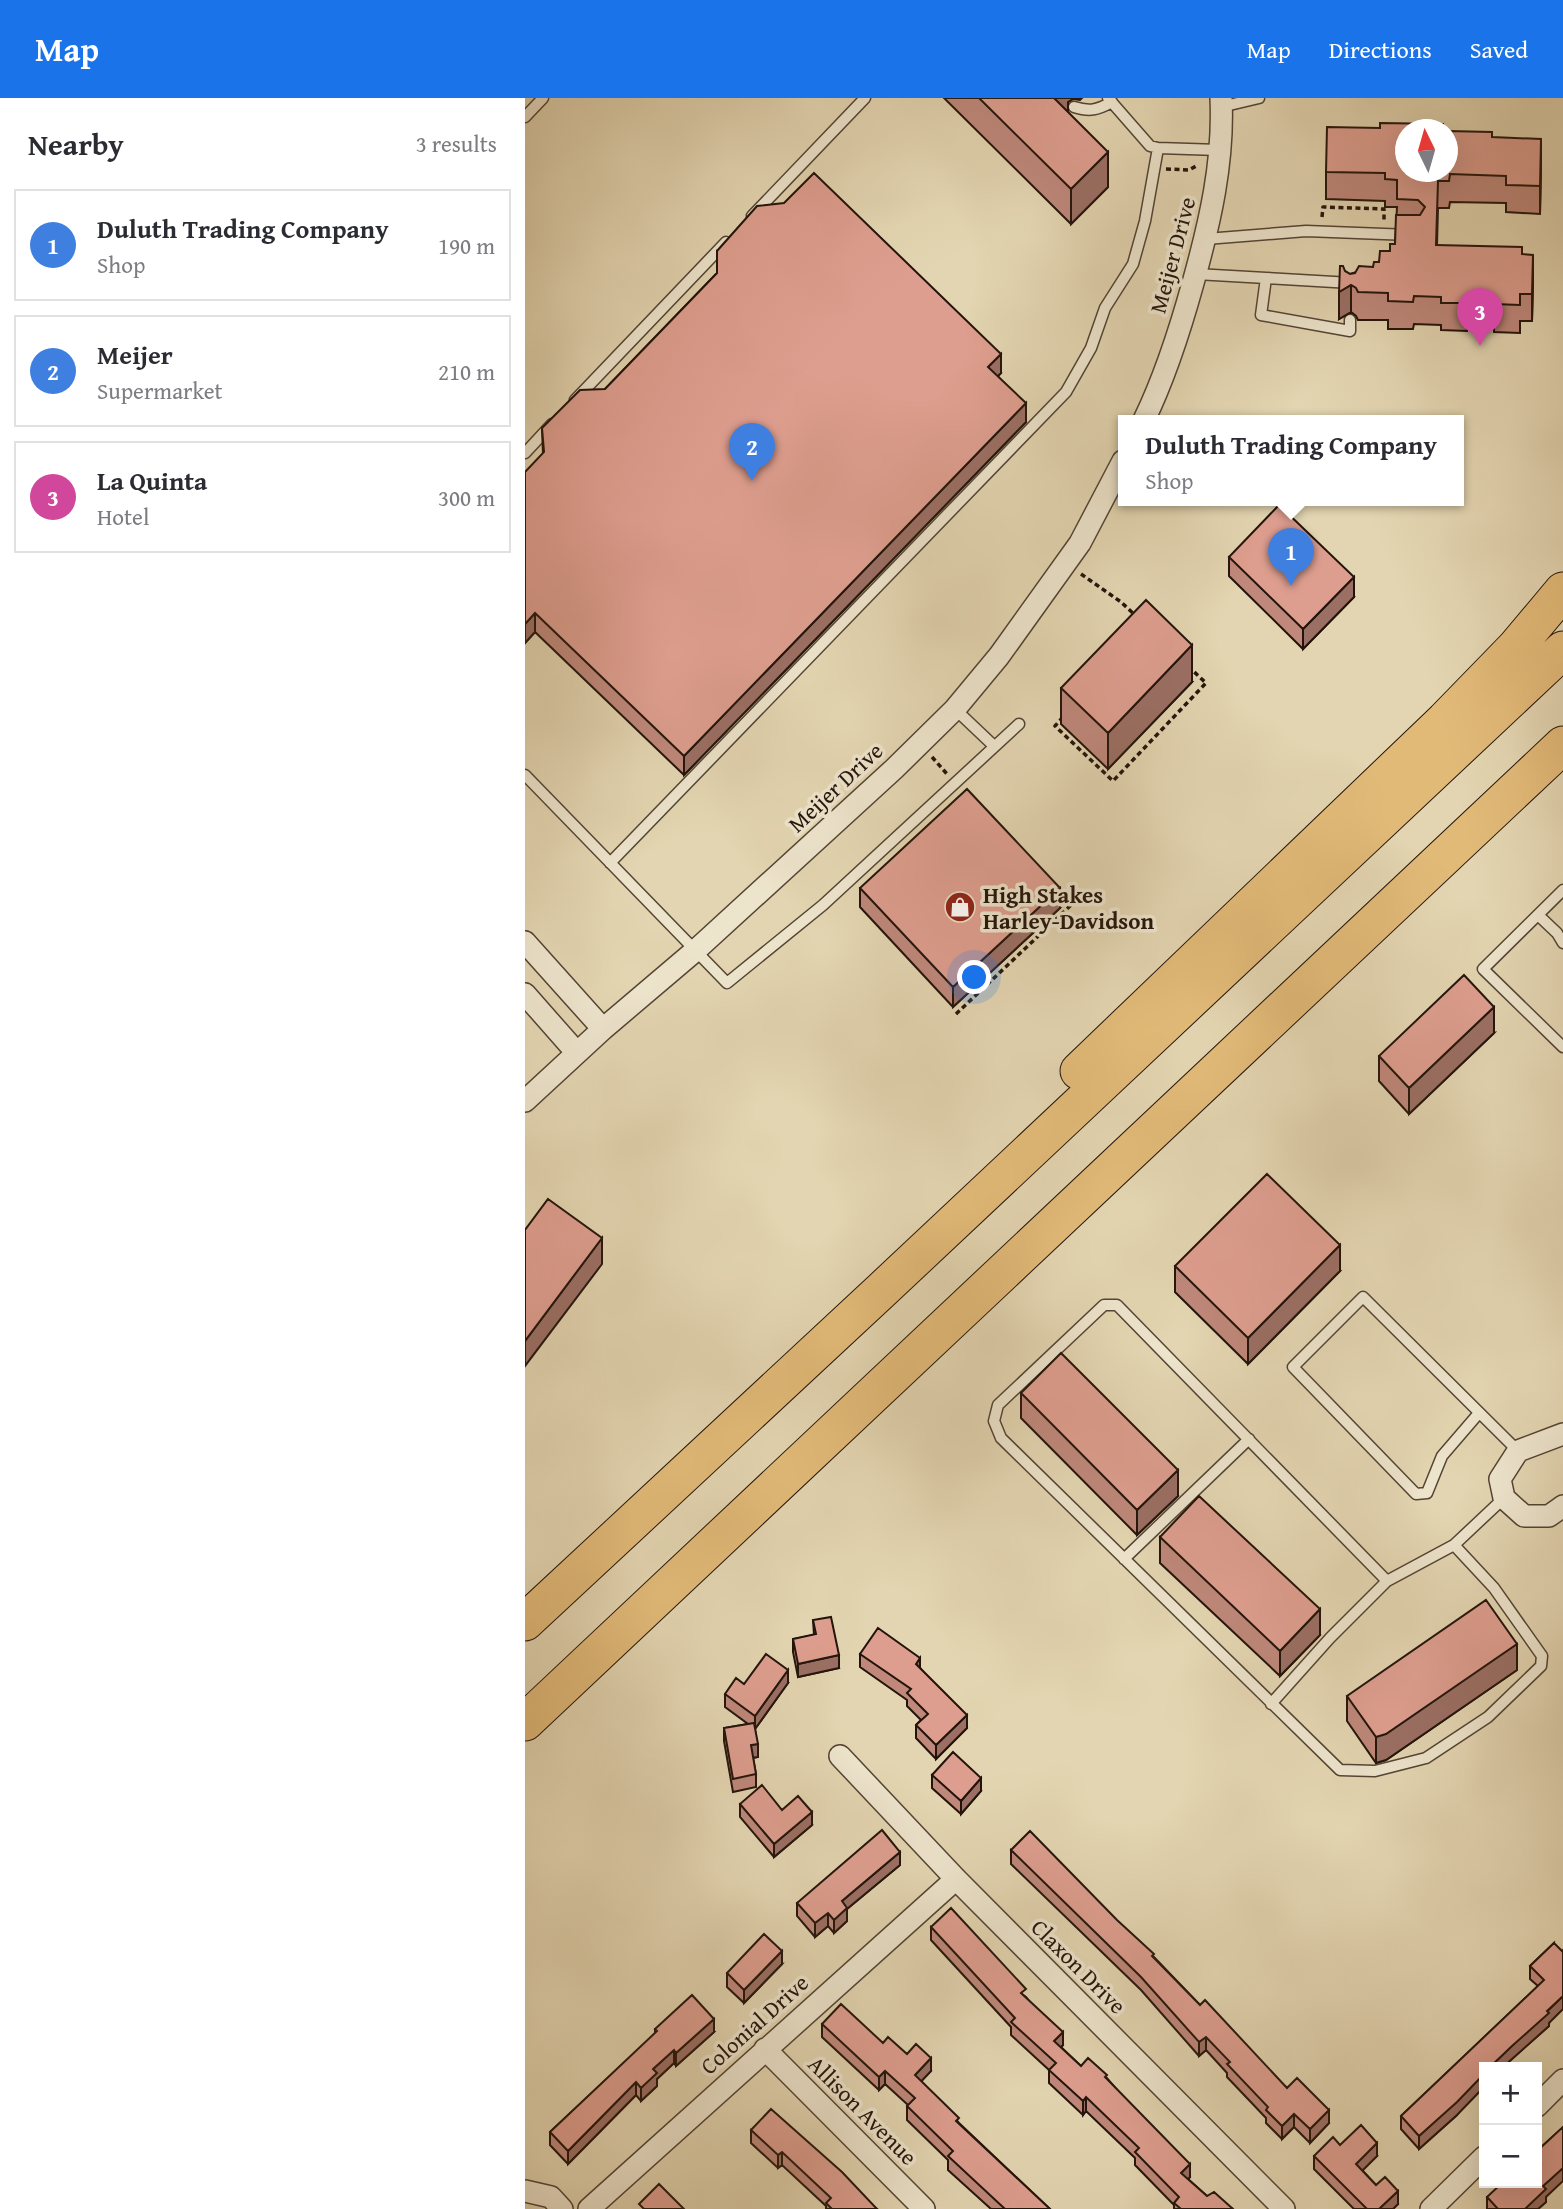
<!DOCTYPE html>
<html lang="en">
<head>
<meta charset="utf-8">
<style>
	body { margin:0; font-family:"Gentium Book Plus",serif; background:#f7f7f7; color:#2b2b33 }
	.controls { position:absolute; right:21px; bottom:21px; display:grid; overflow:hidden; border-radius:0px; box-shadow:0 7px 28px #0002 }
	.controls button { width:63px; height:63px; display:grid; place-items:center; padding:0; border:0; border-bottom:2px solid #e1e1e2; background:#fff; color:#2b2b33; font:35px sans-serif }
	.compass { position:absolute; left:870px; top:21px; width:63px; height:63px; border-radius:50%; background:#fff; box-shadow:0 7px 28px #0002; rotate:355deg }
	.you { position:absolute; left:450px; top:880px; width:24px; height:24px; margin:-18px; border:5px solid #fff; border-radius:50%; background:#1a73e8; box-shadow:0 0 0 10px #1a73e833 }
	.badge { display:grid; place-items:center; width:46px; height:46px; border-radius:50%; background:#1a73e8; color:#fff; font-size:23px; font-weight:700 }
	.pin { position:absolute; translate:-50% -58px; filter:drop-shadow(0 2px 4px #0008) }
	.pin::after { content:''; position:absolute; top:37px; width:24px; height:21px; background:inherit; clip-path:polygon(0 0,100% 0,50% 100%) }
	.popup { position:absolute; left:593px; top:317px; width:346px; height:91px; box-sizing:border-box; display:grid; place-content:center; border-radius:0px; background:#fff; filter:drop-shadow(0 2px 5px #0005); font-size:23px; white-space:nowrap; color:#7c7c81 }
	.popup b { font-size:26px; color:#2b2b33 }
	.popup::after { content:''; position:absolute; left:50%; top:100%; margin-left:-14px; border:14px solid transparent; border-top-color:#fff }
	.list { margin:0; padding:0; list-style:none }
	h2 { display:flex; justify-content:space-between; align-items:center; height:91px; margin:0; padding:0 28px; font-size:30px }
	h2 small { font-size:23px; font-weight:400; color:#7c7c81 }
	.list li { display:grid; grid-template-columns:46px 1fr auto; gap:21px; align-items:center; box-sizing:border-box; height:112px; margin:0 14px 14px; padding:0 14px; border:2px solid #e1e1e2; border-radius:0px }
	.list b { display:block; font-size:26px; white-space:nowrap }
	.list p { margin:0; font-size:23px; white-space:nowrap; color:#7c7c81 }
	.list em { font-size:23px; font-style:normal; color:#7c7c81 }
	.map { position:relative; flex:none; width:1038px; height:2111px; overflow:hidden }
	header { display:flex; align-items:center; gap:42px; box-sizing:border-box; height:98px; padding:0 35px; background:#1a73e8; color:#fff }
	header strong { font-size:33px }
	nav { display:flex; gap:38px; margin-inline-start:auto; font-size:24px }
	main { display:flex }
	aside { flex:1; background:#fff }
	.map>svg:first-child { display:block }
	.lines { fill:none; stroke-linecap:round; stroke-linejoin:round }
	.service-casing { stroke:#534434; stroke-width:13 }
	.minor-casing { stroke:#534434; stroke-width:24 }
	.motorway-casing { stroke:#23140b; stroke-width:39 }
	.path { stroke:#23140b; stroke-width:3.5; stroke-dasharray:5 3.5; stroke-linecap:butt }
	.service { stroke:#ede4cc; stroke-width:10 }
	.minor { stroke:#ede4cc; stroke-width:21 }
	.motorway { stroke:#e2ba78; stroke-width:37 }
	.wall { fill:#bf887b; stroke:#23140b; stroke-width:2 }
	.shaded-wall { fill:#9b6f64; stroke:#23140b; stroke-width:2 }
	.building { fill:#de9e8f; stroke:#23140b; stroke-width:2 }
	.labels { text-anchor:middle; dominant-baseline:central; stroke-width:7; stroke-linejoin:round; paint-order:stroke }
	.street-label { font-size:23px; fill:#23140b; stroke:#ede4cc }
	.poi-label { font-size:23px; font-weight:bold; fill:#23140b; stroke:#ede4cc; text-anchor:start }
</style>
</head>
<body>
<header>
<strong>Map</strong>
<nav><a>Map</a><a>Directions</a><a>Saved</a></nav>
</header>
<main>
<aside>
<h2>Nearby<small>3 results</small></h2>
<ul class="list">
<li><span class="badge" style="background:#3f7fe0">1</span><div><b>Duluth Trading Company</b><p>Shop</p></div><em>190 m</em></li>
<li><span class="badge" style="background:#3f7fe0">2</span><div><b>Meijer</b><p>Supermarket</p></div><em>210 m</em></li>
<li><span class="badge" style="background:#d1479c">3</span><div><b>La Quinta</b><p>Hotel</p></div><em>300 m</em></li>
</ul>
</aside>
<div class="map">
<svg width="1038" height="2111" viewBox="0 0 1038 2111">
	<rect width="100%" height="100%" fill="#e3d5b1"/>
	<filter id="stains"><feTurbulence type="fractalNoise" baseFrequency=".00286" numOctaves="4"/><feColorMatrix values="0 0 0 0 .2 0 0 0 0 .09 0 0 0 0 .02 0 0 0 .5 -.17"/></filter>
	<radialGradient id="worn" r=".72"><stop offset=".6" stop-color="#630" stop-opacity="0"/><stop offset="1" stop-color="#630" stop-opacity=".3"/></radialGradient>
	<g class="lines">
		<!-- service casing -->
		<g class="service-casing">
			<path id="service" d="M549,9C565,14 572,12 587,4
				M696,9L734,0
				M0,19L18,0
				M633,50L694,52
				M227,118L340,0
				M681,141L781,133L885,137
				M671,176L741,180L736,217L825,233V222
				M741,180L826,185V188
				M50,302L201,144
				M0,355L27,326
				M430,611L469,648
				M0,677L202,885L298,807L494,626
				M85,765L541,294L566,250L580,210L608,166L620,123L633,50L625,48L583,0
				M1038,792L958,871L1038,949
				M1013,817L1032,835L1038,845
				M954,1315L917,1358L902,1395L891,1396L768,1269L838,1199L993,1353
				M929,1447L862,1483L592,1207H579L473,1307L469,1323L476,1340L815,1672L850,1673L901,1660L963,1619L1016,1568L1017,1558L969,1490L929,1447L979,1400
				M599,1461L724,1341
				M746,1606L805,1540L862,1483"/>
		</g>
		<!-- minor casing -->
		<g class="minor-casing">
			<path id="minor" d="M619,322C640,279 655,232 668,185C685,124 699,64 696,0
				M0,844L78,931
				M0,896L52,955
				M0,1003L78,931L171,852L369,671L430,611L474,558L555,445L598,363
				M1038,1336L993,1353L975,1381L979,1400L999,1418H1024L1038,1408
				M315,1658L431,1781L759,2111
				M240,1951L399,2111
				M1012,2008L1038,1982
				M0,2093L26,2099L37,2111
				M64,2111L431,1781
				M906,2111L959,2059"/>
		</g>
		<!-- motorway casing -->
		<g class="motorway-casing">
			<path id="motorway" d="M554,973L920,622L991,549L1038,493
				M0,1524L358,1191L1038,552
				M0,1624L1038,647"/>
		</g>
		<!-- path -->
		<path class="path" d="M641,71L664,72L673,67
			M797,119L798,109L859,111V122
			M556,476L596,504L610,517
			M538,619L530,628L588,683L681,585L666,571
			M407,659L422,676
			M431,916L545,808L532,794"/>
		<!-- service -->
		<use href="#service" class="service"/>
		<!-- minor -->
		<use href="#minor" class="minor"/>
		<!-- motorway -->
		<use href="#motorway" class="motorway"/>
	</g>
	<!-- wall -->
	<path class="wall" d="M419,0H557L555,2L548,1L543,4V14L583,89L546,126Z
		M880,32L967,39L1016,68L1015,116L981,114V105L925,104L924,110H913L912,147L997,156L1008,184L1007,223H995V235L969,234V228L942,227V233L916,232V227L889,226L888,231H863V222H833L831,218L826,214L814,221L820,173L825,176L848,169L865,153L870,146L872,109H860V103L801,101V74Z
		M192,153L476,275L473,278L501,324L159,677L10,534L0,545L18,356L17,330L80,291L192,175Z
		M704,459L829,499L778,551L704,478Z
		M667,584L583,671L536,626V590Z
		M335,790L535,810L428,909L335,809Z
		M969,935L884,1016L854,983V958Z
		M650,1168L815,1173L723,1266L650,1194Z
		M496,1295L653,1398L612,1437L496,1320Z
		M635,1439L795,1537L755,1578L635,1465Z
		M288,1522L314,1570L273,1579L268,1554V1541L289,1537Z
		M335,1556L395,1570L442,1630L411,1661L391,1640V1627L396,1622L382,1608V1602L335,1569Z
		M992,1572L861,1662L851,1665L822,1623V1598Z
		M263,1585L230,1631L233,1659L228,1660L231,1676V1689L208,1694L199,1643V1630L223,1626L200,1609V1596L219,1586Z
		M407,1677L456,1693L436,1716L407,1690Z
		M215,1706L257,1712L287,1727L249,1759L215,1719Z
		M486,1752L629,1859L675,1907L762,1990L804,2025L785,2045L769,2029L757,2041L741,2025V2020L702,1979V1975L681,1952L674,1958L616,1892L486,1766Z
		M375,1767L322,1811V1823L309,1835L303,1828L290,1839L272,1818V1805Z
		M406,1829L501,1899L538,1947L536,1949L556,1968L582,1980L665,2079L663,2081L682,2098L708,2111H649V2107L610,2067V2060L561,2013L558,2017L524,1985V1972L486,1937V1929L406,1842Z
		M1029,1845L1024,1928L978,1969H959L932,2017L894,2051L876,2031V2018L1013,1888L1005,1881V1868Z
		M257,1866L219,1905L202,1889V1875Z
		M297,1926L358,1945L382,1956L406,1973L396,1983L434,2025L525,2111H466L423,2072V2062L382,2022V2008L383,2007L360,1986L354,1992L297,1939Z
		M130,1931L189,1934L151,1968L149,1965L132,1981V1988L116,2003L111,1997L43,2066L25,2047V2034L130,1936Z
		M1038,2029L1021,2099V2104L1013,2111H962V2099L994,2087L1012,2085V2053Z
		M226,2032L352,2111H301V2108L257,2067L253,2070L226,2045Z
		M815,2047L852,2058L837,2072L851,2087L873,2106L868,2111H829L789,2071V2058Z"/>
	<!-- shaded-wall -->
	<path class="shaded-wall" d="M526,0H548V1L543,4V14Z
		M1016,41V68L1015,116V88Z
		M583,54V89L546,126V91Z
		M1008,157V184L1007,223V196Z
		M826,187V214L814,221V194Z
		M476,256V275L463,288V269Z
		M501,305V324L159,677V658Z
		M829,479V499L778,551V531Z
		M10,515V534L0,545V526Z
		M667,547V584L583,671V635Z
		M535,790V810L428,909V889Z
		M969,909V935L884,1016V990Z
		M77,1140V1166L0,1268V1243Z
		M815,1147V1173L723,1266V1240Z
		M653,1372V1398L612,1437V1412Z
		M795,1511V1537L755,1578V1553Z
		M992,1546V1572L861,1662L851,1665V1639Z
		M314,1557V1570L273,1579V1566Z
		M395,1560V1573L391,1566Z
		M263,1572V1585L230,1631V1618Z
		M442,1617V1630L411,1661V1647Z
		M233,1646V1659L226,1660V1647Z
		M456,1680V1693L436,1716V1703Z
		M287,1714V1727L249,1759V1746Z
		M375,1754V1767L322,1811V1823L309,1835V1822L317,1803Z
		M303,1815V1828L290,1839V1825Z
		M257,1853V1866L219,1905V1892Z
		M1038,1898V1911L1024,1925V1928L978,1969H965Z
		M189,1921V1934L151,1968V1955Z
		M538,1934V1947L529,1956V1943Z
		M681,1939V1952L674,1958V1944Z
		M149,1952V1965L132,1981V1988L116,2003V1990L128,1971Z
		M406,1960V1973L390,1990V1977Z
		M360,1973V1986L354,1992V1979Z
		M959,1976V1989L932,2017L894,2051V2038Z
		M111,1984V1997L43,2066V2053Z
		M561,1999V2013L558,2017V2003Z
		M804,2012V2025L785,2045V2031Z
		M769,2016V2029L757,2041V2028Z
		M852,2045V2058L831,2079V2066Z
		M257,2054V2067L253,2070V2057Z
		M665,2066V2079L656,2088V2075Z
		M1038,2070V2083L1021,2099V2104L1013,2111H1000L1018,2088Z
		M873,2093V2106L868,2111H854Z"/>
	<!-- building -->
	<path class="building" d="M454,0H529L583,54L546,91Z
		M855,25L918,26V32H880V74H922V33L967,34V39L1016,41L1015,88L981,87V78L925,76L924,83H913L911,147L997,149V156L1008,157L1007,196H995V207L969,206V201L942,200V205H916V199L889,198L888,204L863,203V195L833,194L831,190L826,187L814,194L815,168H818L820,173L825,176L830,175L834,168L848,169L849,164H854L855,153H865V146H870L871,117H895L900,109L893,102L872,101V82L860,81V75L801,74L802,29L855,30Z
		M289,75L476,256L463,269L501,305L159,658L10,515L0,526V374L19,354L17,330L55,292L80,291L192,175V153L232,108L259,105Z
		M754,407L829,479L778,531L704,459Z
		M621,502L667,547L583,635L536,590Z
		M442,691L535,790L428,889L335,790Z
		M939,877L969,909L884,990L854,958Z
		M742,1076L815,1147L723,1240L650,1168Z
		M23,1101L77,1140L0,1243V1132Z
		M536,1255L653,1372L612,1412L496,1295Z
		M674,1398L795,1511L755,1553L635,1439Z
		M961,1502L992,1546L861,1636L851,1639L822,1598Z
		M306,1519L314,1557L273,1566L268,1541L291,1536L288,1522Z
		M353,1530L395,1560L391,1566L442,1617L411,1647L391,1627L403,1616L382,1595L386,1591L335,1556Z
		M241,1556L263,1572L230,1618L200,1596L211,1580L219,1586Z
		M229,1625L233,1646L226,1647L231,1676L208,1681L199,1630Z
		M428,1654L456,1680L436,1703L407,1677Z
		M237,1687L257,1712L273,1698L287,1714L249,1746L215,1706Z
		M357,1732L375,1754L317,1803L322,1810L309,1822L303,1815L290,1825L272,1805Z
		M505,1733L592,1822L629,1856L627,1858L675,1907L680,1902L762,1990L772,1980L804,2012L785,2031L769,2016L757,2028L741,2012L743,2009L702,1966L705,1964L681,1939L674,1944L616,1879L486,1752Z
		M426,1810L501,1891L496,1895L538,1934L529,1943L556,1968L563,1960L582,1977L580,1979L665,2066L656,2075L682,2098L689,2094L708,2111H656L649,2105L654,2099L610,2054L614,2050L561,1999L558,2003L524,1972L531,1965L486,1924L490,1920L406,1829Z
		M239,1836L257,1853L219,1892L202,1875Z
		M1029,1845L1037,1853L1038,1852V1898L1022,1913L1024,1915L987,1948L965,1969H959V1976L932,2004L894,2038L876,2018L1019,1882L1005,1868Z
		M167,1897L189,1921L151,1955L149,1952L128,1971L132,1975L116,1990L111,1984L43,2053L25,2034L132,1933L130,1931Z
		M316,1906L358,1945L363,1939L382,1956L391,1946L406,1960L390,1977L434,2020L431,2023L525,2111H480L423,2058L428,2053L382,2008L390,2000L360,1973L354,1979L297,1926Z
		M246,2011L317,2074L352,2111H307L301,2105L306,2100L257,2054L253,2057L226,2032Z
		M836,2027L852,2045L831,2066L851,2087L860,2079L873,2093L854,2111H842L789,2058L808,2039L815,2047Z
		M1038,2029V2070L1018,2088L1021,2091L1000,2111H973L962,2099L977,2085H992L994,2087L996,2085H1012V2070L1016,2066L1012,2061V2053Z
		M134,2086L159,2111H119L114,2106Z"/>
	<!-- icons -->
	<defs>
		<g id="shop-disc" transform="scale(1.575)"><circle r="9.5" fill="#8f2418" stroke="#ede4cc"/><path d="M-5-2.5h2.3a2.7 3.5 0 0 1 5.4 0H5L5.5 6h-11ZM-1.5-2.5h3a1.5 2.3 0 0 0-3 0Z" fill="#fff"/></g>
	</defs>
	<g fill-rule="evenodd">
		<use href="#shop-disc" x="435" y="809"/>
	</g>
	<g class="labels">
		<!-- street labels -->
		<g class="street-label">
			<text transform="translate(647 157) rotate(-75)">Meijer Drive</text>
			<text transform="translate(310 689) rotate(-43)">Meijer Drive</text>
			<text transform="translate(554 1868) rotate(45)">Claxon Drive</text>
			<text transform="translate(229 1926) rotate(-42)">Colonial Drive</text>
			<text transform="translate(338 2012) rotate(45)">Allison Avenue</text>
		</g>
		<!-- poi labels -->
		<g class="poi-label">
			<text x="458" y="796">High Stakes<tspan x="458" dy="26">Harley-Davidson</tspan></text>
		</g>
	</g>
	<rect width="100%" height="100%" filter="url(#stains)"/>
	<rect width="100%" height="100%" fill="url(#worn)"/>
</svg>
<div class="controls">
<button>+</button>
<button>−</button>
</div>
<svg class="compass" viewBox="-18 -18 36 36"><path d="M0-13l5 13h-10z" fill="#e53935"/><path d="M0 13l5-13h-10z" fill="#7c7c81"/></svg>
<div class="you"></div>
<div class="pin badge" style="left:766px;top:488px;background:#3f7fe0">1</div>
<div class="popup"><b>Duluth Trading Company</b>Shop</div>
<div class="pin badge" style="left:227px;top:383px;background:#3f7fe0">2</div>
<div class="pin badge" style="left:955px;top:248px;background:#d1479c">3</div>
</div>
</main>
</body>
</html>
